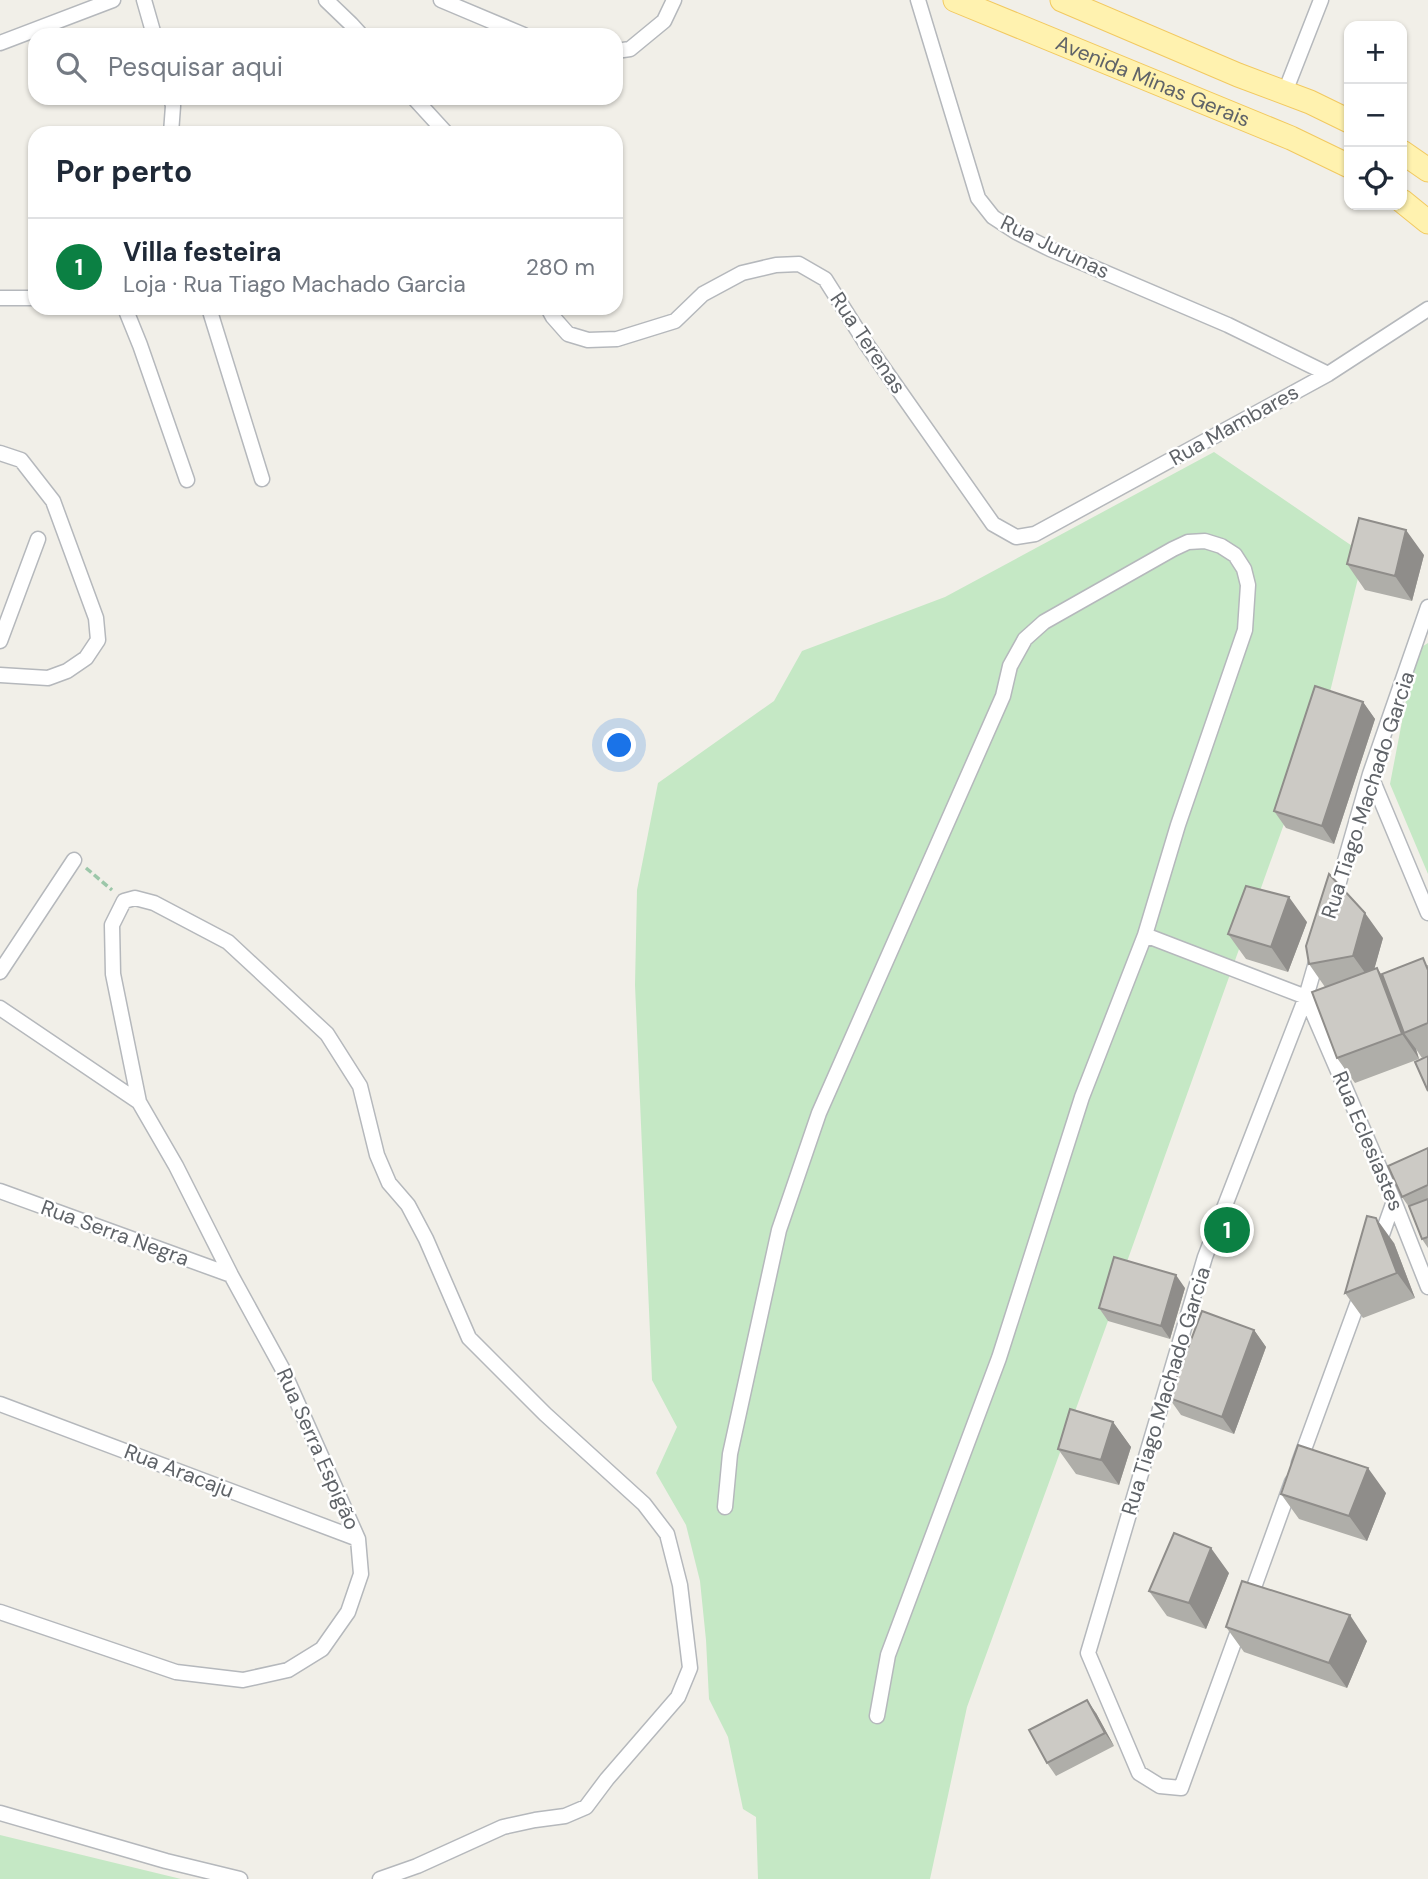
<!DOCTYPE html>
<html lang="pt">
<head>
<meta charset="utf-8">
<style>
	body { margin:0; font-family:"DM Sans",sans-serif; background:#f6f6f7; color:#1f2937 }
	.controls { position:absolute; right:21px; top:21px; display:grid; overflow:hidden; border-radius:14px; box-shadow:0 2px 5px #0004 }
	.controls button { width:63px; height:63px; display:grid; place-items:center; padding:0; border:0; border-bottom:2px solid #e0e1e3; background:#fff; color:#1f2937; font:35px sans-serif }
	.you { position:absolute; left:620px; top:746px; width:24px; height:24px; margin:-18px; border:5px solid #fff; border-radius:50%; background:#1a73e8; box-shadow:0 0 0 10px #1a73e833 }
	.badge { display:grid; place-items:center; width:46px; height:46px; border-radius:50%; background:#0b8043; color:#fff; font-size:23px; font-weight:700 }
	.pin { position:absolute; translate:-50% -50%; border:4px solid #fff; box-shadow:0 2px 7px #0006 }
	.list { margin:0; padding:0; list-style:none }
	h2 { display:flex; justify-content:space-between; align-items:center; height:91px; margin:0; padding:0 28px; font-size:30px }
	h2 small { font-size:23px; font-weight:400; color:#747a83 }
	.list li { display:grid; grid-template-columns:46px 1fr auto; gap:21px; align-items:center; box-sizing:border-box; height:98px; padding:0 28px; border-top:2px solid #e0e1e3 }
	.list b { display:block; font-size:26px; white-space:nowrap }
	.list p { margin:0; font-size:23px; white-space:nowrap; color:#747a83 }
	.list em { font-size:23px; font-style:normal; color:#747a83 }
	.icon { flex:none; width:38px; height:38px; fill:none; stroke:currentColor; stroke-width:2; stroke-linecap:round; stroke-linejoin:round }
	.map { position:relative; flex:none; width:1428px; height:1879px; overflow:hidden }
	.search { position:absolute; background:#fff; box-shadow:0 2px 5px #0004; left:28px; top:28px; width:595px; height:77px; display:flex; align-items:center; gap:18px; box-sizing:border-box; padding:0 24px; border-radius:21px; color:#747a83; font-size:26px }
	.panel { position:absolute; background:#fff; box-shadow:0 2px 5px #0004; left:28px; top:126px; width:595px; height:189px; border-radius:21px }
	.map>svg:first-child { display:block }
	.green { fill:#c5e8c5 }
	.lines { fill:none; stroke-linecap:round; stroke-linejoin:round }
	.street-casing { stroke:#b5b8bc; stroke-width:17 }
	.primary-casing { stroke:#f2c960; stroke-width:25 }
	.path { stroke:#9cc7a9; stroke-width:3.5; stroke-dasharray:7 3.5; stroke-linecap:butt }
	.street { stroke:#fff; stroke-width:14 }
	.primary { stroke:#fff2af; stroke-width:23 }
	.wall { fill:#afaea9 }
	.shaded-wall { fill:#8f8d8a }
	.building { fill:#cccac5; stroke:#8f8d8a; stroke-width:2 }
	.labels { text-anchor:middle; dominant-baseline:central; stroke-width:5; stroke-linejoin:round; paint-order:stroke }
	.street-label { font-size:21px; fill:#5f6368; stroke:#fff }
</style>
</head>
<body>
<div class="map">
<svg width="1428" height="1879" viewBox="0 0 1428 1879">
	<rect width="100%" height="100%" fill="#f1efe8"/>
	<!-- green -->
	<path class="green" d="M1214,452L1364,554L1327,704L1124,1270L1108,1321L967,1707L930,1879H758L756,1817L743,1809L728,1737L709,1699L706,1640L700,1581L686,1525L656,1473L677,1427L652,1380L635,985L637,890L658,783L774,701L802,651L945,597Z
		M1428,643V874L1390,784L1414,659L1420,648Z
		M0,1835L181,1879H0Z"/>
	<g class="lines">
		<!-- street casing -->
		<g class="street-casing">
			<path id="street" d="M144,0L154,35
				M326,0L351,24L361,35
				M441,0L524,35
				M918,0L978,198L993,217L1016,232L1050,249L1228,325L1328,374
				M0,43L113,0
				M616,51L630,49L664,21L674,0
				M1285,92L1321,0
				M171,98L173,106L171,133
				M414,98L446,133
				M0,298H35
				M125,308L140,345L187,480
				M209,308L262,479
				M548,308L553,317L568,334L588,340L617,339L675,321L703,294L742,273L776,265L799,264L825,279L865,342L993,524L1016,537L1035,534L1328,374L1428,309
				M0,453L21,460L53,501L96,618L98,640L86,658L67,671L48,678L0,675
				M0,641L38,539
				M1370,774L1428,913
				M1333,903L1370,774L1428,607
				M1145,935L1306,997L1394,1201L1428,1287
				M0,972L74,860
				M0,1008L139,1102
				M0,1191L231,1275
				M1378,1246L1394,1201
				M0,1404L358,1539
				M1299,1463L1362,1291
				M725,1507L730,1454L779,1230L819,1113L1003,696L1010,666L1025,639L1044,622L1173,549L1188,542L1205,541L1221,546L1235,555L1244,569L1248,585L1245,630L1178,825L1145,935L1082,1097L999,1358L888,1655L877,1716
				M1249,1601L1292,1482
				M0,1612L176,1672L243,1680L288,1670L322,1649L348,1612L361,1574L358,1539L282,1368L231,1275L176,1166L139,1102L113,974L112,925L124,901L135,898L154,903L228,942L327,1034L360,1086L377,1155L389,1183L408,1205L426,1239L469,1338L545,1414L644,1504L667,1534L680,1585L690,1668L678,1697L607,1779L586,1807L565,1816L535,1820L503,1827L417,1866L380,1879
				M1241,1623L1181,1788L1160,1786L1139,1773L1088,1653L1205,1257L1306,997L1319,952
				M0,1813L166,1861L240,1879"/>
		</g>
		<!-- primary casing -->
		<g class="primary-casing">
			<g id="primary">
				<path id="s1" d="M955,0L1291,138L1349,166"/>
				<path d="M1062,0L1238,75L1310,102L1349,121"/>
				<path d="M1402,152L1428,170"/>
				<path d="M1402,201L1428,222"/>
			</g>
		</g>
		<!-- path -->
		<path class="path" d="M86,868L112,890"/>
		<!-- street -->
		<use href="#street" class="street"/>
		<!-- primary -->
		<use href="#primary" class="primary"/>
	</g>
	<!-- wall -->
	<path class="wall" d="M1424,555L1412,601L1365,590L1347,564Z
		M1363,702L1375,719L1334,844L1286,828L1274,811Z
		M1307,922L1288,972L1246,959L1228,934Z
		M1383,938L1374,969L1382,975L1428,965V1055L1422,1058L1416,1049L1419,1059L1355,1083L1337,1058L1325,987L1309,964Z
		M1428,1148V1248L1422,1239L1409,1207L1402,1197Z
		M1394,1243L1415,1298L1363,1318L1345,1293Z
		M1185,1288L1170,1339L1108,1321L1099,1308Z
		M1254,1330L1266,1347L1234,1434L1181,1415L1169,1398Z
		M1113,1422L1131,1447L1119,1485L1076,1474L1058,1449Z
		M1386,1493L1367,1541L1299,1519L1281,1494Z
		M1229,1573L1206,1629L1167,1616L1149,1591Z
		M1226,1627L1367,1641L1347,1688L1244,1652Z
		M1096,1713L1114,1746L1056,1776L1047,1763Z"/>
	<!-- shaded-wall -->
	<path class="shaded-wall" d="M1406,530L1424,555L1412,601L1395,576Z
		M1363,702L1375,719L1334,844L1322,826Z
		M1289,897L1307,922L1288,972L1271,947Z
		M1365,913L1383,938L1371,981L1353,956Z
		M1377,968L1394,993L1404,1033L1416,1049L1419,1059L1402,1034Z
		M1376,1218L1394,1243L1415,1298L1397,1273Z
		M1176,1275L1185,1288L1170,1339L1161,1326Z
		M1254,1330L1266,1347L1234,1434L1222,1417Z
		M1113,1422L1131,1447L1119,1485L1101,1460Z
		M1368,1468L1386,1493L1367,1541L1349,1516Z
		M1211,1548L1229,1573L1206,1629L1189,1603Z
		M1350,1615L1367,1641L1347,1688L1329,1663Z
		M1087,1700L1096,1713L1114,1746L1105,1733Z"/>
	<!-- building -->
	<path class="building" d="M1359,518L1406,530L1395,576L1347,564Z
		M1315,686L1363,702L1322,826L1274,811Z
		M1329,874L1365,913L1353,956L1309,964L1306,946Z
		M1246,886L1289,897L1271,947L1228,934Z
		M1423,958L1428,970V1023L1404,1033L1382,974Z
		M1377,968L1402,1034L1337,1058L1312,992Z
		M1428,1056V1091L1415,1062Z
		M1428,1148V1185L1402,1197L1388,1166Z
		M1428,1199V1237L1422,1239L1409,1206Z
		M1367,1216L1376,1218L1397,1273L1345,1293Z
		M1114,1257L1176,1275L1161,1326L1099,1308Z
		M1202,1311L1254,1330L1222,1417L1169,1398Z
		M1070,1409L1113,1422L1101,1460L1058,1449Z
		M1298,1445L1368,1468L1349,1516L1281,1494Z
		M1174,1533L1211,1548L1189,1603L1149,1591Z
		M1242,1581L1350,1615L1329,1663L1226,1627Z
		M1087,1700L1105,1733L1047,1763L1029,1730Z"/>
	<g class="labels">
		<!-- street labels -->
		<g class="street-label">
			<text stroke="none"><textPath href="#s1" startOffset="214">Avenida Minas Gerais</textPath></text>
			<text transform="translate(1055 247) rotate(26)">Rua Jurunas</text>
			<text transform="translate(868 343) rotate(56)">Rua Terenas</text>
			<text transform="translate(1234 425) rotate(-29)">Rua Mambares</text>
			<text transform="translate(1368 795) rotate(-72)">Rua Tiago Machado Garcia</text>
			<text transform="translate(1368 1141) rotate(67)">Rua Eclesiastes</text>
			<text transform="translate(115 1233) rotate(20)">Rua Serra Negra</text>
			<text transform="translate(1166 1391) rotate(-73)">Rua Tiago Machado Garcia</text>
			<text transform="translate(318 1449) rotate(66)">Rua Serra Espigão</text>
			<text transform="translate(179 1471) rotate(21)">Rua Aracaju</text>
		</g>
	</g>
</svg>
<div class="controls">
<button>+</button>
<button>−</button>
<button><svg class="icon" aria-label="locate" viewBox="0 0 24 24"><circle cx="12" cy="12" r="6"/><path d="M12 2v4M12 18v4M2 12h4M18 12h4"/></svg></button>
</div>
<div class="you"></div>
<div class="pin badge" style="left:1227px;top:1230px">1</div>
<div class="search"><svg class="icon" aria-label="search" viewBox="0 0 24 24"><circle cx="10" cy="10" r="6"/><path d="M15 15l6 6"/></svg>Pesquisar aqui</div>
<section class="panel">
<h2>Por perto<small></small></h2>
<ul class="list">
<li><span class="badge">1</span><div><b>Villa festeira</b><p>Loja · Rua Tiago Machado Garcia</p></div><em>280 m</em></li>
</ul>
</section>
</div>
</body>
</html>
